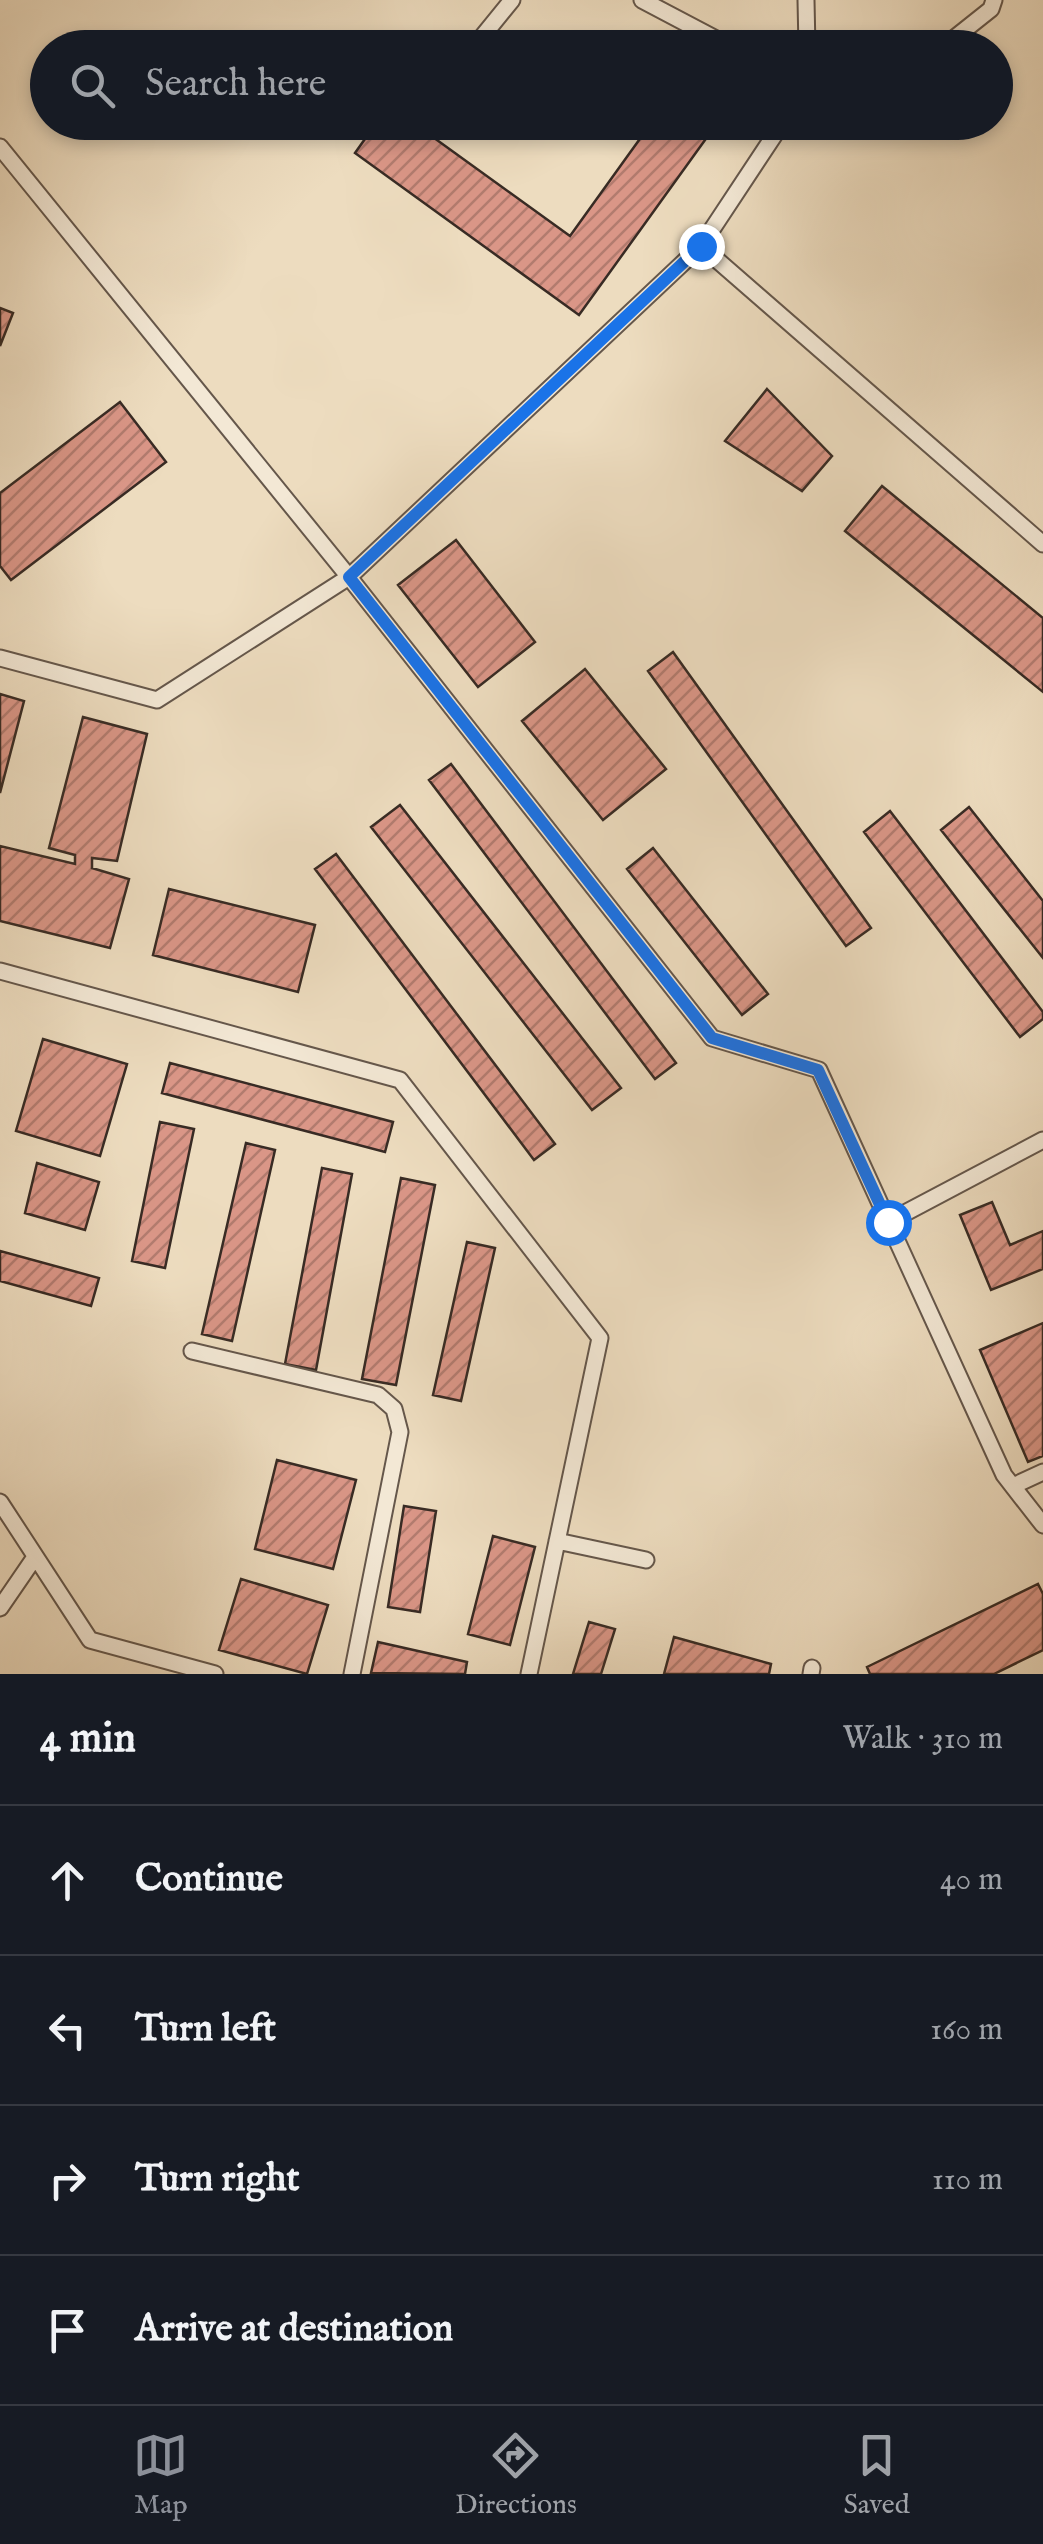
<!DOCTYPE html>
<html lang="en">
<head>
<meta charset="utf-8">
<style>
	body { margin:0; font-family:"IM FELL English",serif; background:#20242c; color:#f1f3f6 }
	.stop { position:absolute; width:30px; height:30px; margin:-22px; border:8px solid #1a73e8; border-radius:50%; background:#fff }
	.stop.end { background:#1a73e8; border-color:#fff; box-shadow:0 2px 10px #0008 }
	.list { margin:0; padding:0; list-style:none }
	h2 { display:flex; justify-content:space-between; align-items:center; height:130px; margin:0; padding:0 40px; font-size:42px }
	h2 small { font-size:32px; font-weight:400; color:#9ea1a6 }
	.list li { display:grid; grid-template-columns:65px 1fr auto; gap:30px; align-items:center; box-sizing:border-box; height:150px; padding:0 40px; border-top:2px solid #363941 }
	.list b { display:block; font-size:38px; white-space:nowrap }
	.list em { font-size:32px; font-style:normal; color:#9ea1a6 }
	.icon { flex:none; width:55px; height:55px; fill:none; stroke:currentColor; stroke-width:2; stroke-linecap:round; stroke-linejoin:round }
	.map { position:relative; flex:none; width:1043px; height:1674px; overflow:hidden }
	.search { position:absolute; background:#171b24; box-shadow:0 5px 15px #0003; left:30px; right:30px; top:30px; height:110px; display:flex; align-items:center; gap:25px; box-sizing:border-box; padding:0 35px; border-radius:55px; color:#9ea1a6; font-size:38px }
	.sheet { height:730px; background:#171b24 }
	nav { display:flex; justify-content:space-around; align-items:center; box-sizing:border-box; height:140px; border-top:2px solid #363941; background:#171b24; font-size:28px; color:#9ea1a6 }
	nav a { display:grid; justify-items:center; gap:5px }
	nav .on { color:#8c9099 }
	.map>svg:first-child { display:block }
	.building { fill:url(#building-hatch); stroke:#382b24; stroke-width:2.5 }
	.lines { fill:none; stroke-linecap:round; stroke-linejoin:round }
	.service-casing { stroke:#65574b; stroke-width:19 }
	.service { stroke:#f3e8d5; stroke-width:15 }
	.route { stroke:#1a73e8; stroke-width:12 }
</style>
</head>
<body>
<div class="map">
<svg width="1043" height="1674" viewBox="0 0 1043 1674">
	<defs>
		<pattern id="building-hatch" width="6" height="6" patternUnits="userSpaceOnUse" patternTransform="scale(2.5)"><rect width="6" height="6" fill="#da9687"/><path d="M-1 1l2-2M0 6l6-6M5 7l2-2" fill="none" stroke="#b27b6e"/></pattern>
	</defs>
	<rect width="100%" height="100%" fill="#eddcbf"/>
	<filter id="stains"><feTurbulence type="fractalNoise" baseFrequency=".002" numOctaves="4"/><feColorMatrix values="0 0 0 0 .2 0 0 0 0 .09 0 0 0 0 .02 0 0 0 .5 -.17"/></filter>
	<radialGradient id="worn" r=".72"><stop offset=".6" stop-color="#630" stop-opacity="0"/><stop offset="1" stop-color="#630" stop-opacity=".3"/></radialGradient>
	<!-- building -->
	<path class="building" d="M377,122H412L570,236L652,122H718L579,315L355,153Z
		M0,308L13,313L0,346Z
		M767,389L832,456L802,491L725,441Z
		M120,402L166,462L11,580L0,566V493Z
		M882,486L1043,618V692L845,531Z
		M456,540L535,642L478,687L398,585Z
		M673,652L871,928L846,946L648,671Z
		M585,669L666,769L603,820L522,721Z
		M0,694L24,701L0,793Z
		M83,717L147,734L117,861L92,858V868L129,879L110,948L0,921V846L75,864V855L49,848Z
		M451,764L676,1063L655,1079L429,780Z
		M400,805L621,1088L592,1110L371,827Z
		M969,807L1043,901V958L941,830Z
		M890,811L1043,1012V1019L1020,1037L864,832Z
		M653,848L768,994L742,1015L627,869Z
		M336,854L555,1144L534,1160L315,869Z
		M169,889L315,925L298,992L153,955Z
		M43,1039L127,1064L100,1156L16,1131Z
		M170,1063L393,1122L385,1152L162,1093Z
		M160,1122L194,1129L165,1268L132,1261Z
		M246,1143L275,1150L232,1341L202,1334Z
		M37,1163L99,1182L85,1230L25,1213Z
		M322,1168L352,1174L316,1370L285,1364Z
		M401,1178L435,1185L396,1385L362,1379Z
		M992,1202L1010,1245L1043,1231V1269L991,1290L960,1215Z
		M467,1242L495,1248L461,1401L433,1395Z
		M0,1251L99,1278L91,1306L0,1281Z
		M1043,1323V1456L1028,1462L980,1350Z
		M277,1460L356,1480L333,1569L255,1549Z
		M404,1506L436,1511L420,1612L388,1607Z
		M493,1536L535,1547L510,1645L468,1634Z
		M241,1579L328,1605L307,1674L219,1650Z
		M1038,1584L1043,1594V1650L994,1674H870L867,1667Z
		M589,1622L615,1629L601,1674H573Z
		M674,1637L771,1664L769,1674H664Z
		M378,1642L467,1662L465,1674L371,1673Z"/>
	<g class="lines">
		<!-- service casing -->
		<g class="service-casing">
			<path id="service" d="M642,0L733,48
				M806,0L807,48
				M473,48L512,0
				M942,48L991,9L994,0
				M0,147L349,577L712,1038L819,1070L1004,1475L1043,1525
				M701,246L1043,544
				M0,658L157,700L349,577L701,246L783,122
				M0,971L400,1080L600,1338L529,1674
				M888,1222L1043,1140
				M192,1351L378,1395L394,1409L400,1432L352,1674
				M1013,1486L1043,1472
				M0,1502L90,1640L215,1674
				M557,1541L646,1560
				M0,1608L35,1557
				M811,1674L812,1668"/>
		</g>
		<!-- service -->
		<use href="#service" class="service"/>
	</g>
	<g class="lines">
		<!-- route -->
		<path class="route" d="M701,246L349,577L712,1038L818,1070L888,1222"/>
	</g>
	<rect width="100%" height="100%" filter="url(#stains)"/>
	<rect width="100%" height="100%" fill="url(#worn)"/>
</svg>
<div class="stop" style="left:888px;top:1222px"></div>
<div class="stop end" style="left:701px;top:246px"></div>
<div class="search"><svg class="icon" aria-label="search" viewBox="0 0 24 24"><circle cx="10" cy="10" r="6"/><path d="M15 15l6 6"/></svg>Search here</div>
</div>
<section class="sheet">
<h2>4 min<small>Walk · 310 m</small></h2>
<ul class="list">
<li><svg class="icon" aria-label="ahead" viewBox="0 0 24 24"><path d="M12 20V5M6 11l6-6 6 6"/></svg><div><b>Continue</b></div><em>40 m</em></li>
<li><svg class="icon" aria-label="left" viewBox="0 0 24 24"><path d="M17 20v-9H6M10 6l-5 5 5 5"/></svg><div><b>Turn left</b></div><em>160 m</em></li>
<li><svg class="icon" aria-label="right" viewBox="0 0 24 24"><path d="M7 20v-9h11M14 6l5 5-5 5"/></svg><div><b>Turn right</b></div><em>110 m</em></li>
<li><svg class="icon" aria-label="arrive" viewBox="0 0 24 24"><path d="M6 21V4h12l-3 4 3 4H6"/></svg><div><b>Arrive at destination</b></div></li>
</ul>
</section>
<nav>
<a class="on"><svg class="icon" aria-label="map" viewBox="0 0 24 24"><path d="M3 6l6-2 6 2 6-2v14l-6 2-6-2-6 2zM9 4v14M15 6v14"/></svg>Map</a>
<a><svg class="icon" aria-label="directions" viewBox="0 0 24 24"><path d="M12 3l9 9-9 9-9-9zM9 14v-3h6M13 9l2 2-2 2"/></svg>Directions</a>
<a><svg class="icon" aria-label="saved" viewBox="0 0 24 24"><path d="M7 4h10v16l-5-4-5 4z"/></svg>Saved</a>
</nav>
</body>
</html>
